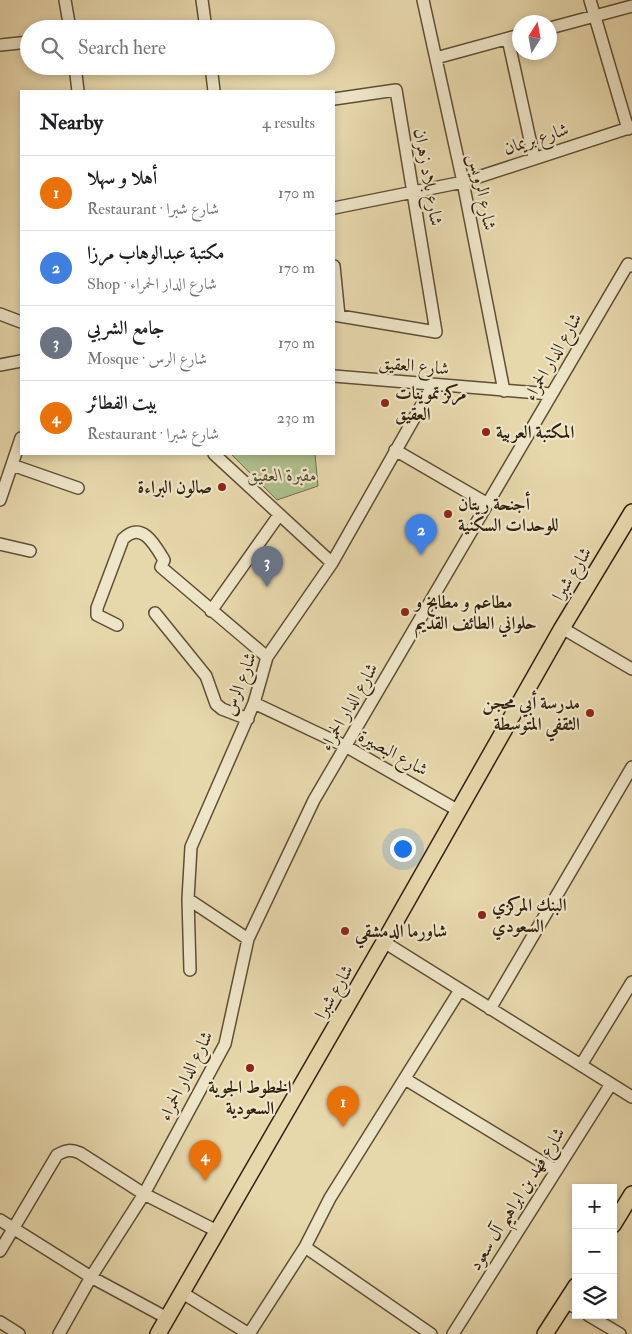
<!DOCTYPE html>
<html lang="en">
<head>
<meta charset="utf-8">
<style>
	body { margin:0; font-family:"IM FELL Double Pica",Amiri,serif; background:#f6f6f6; color:#202124 }
	.controls { position:absolute; right:15px; bottom:15px; display:grid; overflow:hidden; border-radius:0px; box-shadow:0 2px 8px #0003 }
	.controls button { width:45px; height:45px; display:grid; place-items:center; padding:0; border:0; border-bottom:1px solid #e0e0e0; background:#fff; color:#202124; font:25px sans-serif }
	.compass { position:absolute; left:512px; top:15px; width:45px; height:45px; border-radius:50%; background:#fff; box-shadow:0 2px 8px #0003; rotate:11deg }
	.you { position:absolute; left:402px; top:848px; width:18px; height:18px; margin:-12px; border:4px solid #fff; border-radius:50%; background:#1a73e8; box-shadow:0 0 0 8px #1a73e833 }
	.badge { display:grid; place-items:center; width:32px; height:32px; border-radius:50%; background:#0f766e; color:#fff; font-size:16px; font-weight:700 }
	.pin { position:absolute; translate:-50% -41px; filter:drop-shadow(0 1px 2px #0008) }
	.pin::after { content:''; position:absolute; top:26px; width:18px; height:15px; background:inherit; clip-path:polygon(0 0,100% 0,50% 100%) }
	.list { margin:0; padding:0; list-style:none }
	h2 { display:flex; justify-content:space-between; align-items:center; height:65px; margin:0; padding:0 20px; font-size:21px }
	h2 small { font-size:16px; font-weight:400; color:#757577 }
	.list li { display:grid; grid-template-columns:32px 1fr auto; gap:15px; align-items:center; box-sizing:border-box; height:75px; padding:0 20px; border-top:1px solid #e0e0e0 }
	.list b { display:block; font-size:19px; white-space:nowrap }
	.list p { margin:0; font-size:16px; white-space:nowrap; color:#757577 }
	.list em { font-size:16px; font-style:normal; color:#757577 }
	.icon { flex:none; width:28px; height:28px; fill:none; stroke:currentColor; stroke-width:2; stroke-linecap:round; stroke-linejoin:round }
	.map { position:relative; flex:none; width:632px; height:1334px; overflow:hidden }
	.search { position:absolute; background:#fff; box-shadow:0 2px 8px #0003; left:20px; top:20px; width:315px; height:55px; display:flex; align-items:center; gap:12px; box-sizing:border-box; padding:0 18px; border-radius:28px; color:#757577; font-size:19px }
	.panel { position:absolute; background:#fff; box-shadow:0 2px 8px #0003; left:20px; top:90px; width:315px; height:365px; border-radius:0px }
	.map>svg:first-child { display:block }
	.green { fill:#afc08e; stroke:#70704e }
	.lines { fill:none; stroke-linecap:round; stroke-linejoin:round }
	.minor-casing { stroke:#5e4f36; stroke-width:14 }
	.major-casing { stroke:#31210f; stroke-width:18 }
	.minor { stroke:#efe6c9; stroke-width:11 }
	.major { stroke:#e7d8ac; stroke-width:15 }
	.poi-dot { fill:#8f2418; stroke:#efe6c9; stroke-width:2 }
	.labels { text-anchor:middle; dominant-baseline:central; stroke-width:4.5; stroke-linejoin:round; paint-order:stroke }
	.street-label { font-size:18px; fill:#31210f; stroke:#efe6c9 }
	.poi-label { font-size:18px; font-weight:bold; fill:#31210f; stroke:#efe6c9; text-anchor:start }
	.park-label { font-size:18px; font-style:italic; fill:#50492f; stroke:#efe6c9 }
</style>
</head>
<body>
<div class="map">
<svg width="632" height="1334" viewBox="0 0 632 1334">
	<rect width="100%" height="100%" fill="#e7d8ac"/>
	<filter id="stains"><feTurbulence type="fractalNoise" baseFrequency=".004" numOctaves="4"/><feColorMatrix values="0 0 0 0 .2 0 0 0 0 .09 0 0 0 0 .02 0 0 0 .5 -.17"/></filter>
	<radialGradient id="worn" r=".72"><stop offset=".6" stop-color="#630" stop-opacity="0"/><stop offset="1" stop-color="#630" stop-opacity=".3"/></radialGradient>
	<!-- green -->
	<path class="green" d="M231,454H315L318,486L277,500Z"/>
	<g class="lines">
		<!-- minor casing -->
		<g class="minor-casing">
			<path id="minor" d="M65,0L70,29
				M202,0L206,29
				M423,0L463,182L504,391
				M590,0L628,129
				M550,28L632,6
				M508,39L534,158
				M0,45L29,42
				M436,58L520,35
				M75,66L78,91
				M211,66L214,91
				M334,99L396,90L436,332L334,315
				M334,208L463,182L632,127
				M334,266L339,316
				M0,314L21,322
				M0,365L21,361
				M334,376L551,394
				M395,450L488,504
				M214,454L332,563
				M12,465L78,488
				M0,500L21,438
				M0,544L30,551
				M211,611L279,515
				M155,613L206,676L216,704L222,709L248,719
				M117,625L97,615V608L123,539C142,520 155,545 164,560L161,567L267,657
				M562,628L632,669
				M254,703L347,747L459,811
				M188,899L248,939
				M384,942L632,1097
				M190,970L188,899L191,847L254,703L267,657L332,563L433,385
				M490,1009L632,767
				M581,1065L632,982
				M405,1079L555,1170
				M0,1220L91,1277L167,1318
				M305,1247L431,1334
				M0,1251L57,1155C66,1150 71,1149 80,1153L144,1194L217,1231
				M181,1292L249,1334
				M566,1302L576,1308
				M588,1315L620,1334
				M0,1322L19,1334
				M59,1334L91,1277L144,1194L225,1044L248,939L314,800L628,264L632,266
				M249,1334L305,1247L330,1198L460,990
				M453,1334L611,1084"/>
		</g>
		<!-- major casing -->
		<g class="major-casing">
			<path id="major" d="M613,1225L632,1194
				M158,1334L384,942L562,628L632,512
				M545,1334L576,1286"/>
		</g>
		<!-- minor -->
		<use href="#minor" class="minor"/>
		<!-- major -->
		<use href="#major" class="major"/>
	</g>
	<!-- markers -->
	<g class="poi-dot">
		<circle cx="385" cy="403" r="5"/>
		<circle cx="486" cy="432" r="5"/>
		<circle cx="222" cy="487" r="5"/>
		<circle cx="448" cy="514" r="5"/>
		<circle cx="405" cy="612" r="5"/>
		<circle cx="590" cy="713" r="5"/>
		<circle cx="482" cy="915" r="5"/>
		<circle cx="345" cy="931" r="5"/>
		<circle cx="250" cy="1068" r="5"/>
	</g>
	<g class="labels">
		<!-- street labels -->
		<g class="street-label">
			<text transform="translate(536 139) rotate(-18)">شارع بريمان</text>
			<text transform="translate(428 177) rotate(80)">شارع بلاد زهران</text>
			<text transform="translate(482 192) rotate(78)">شارع الرويس</text>
			<text transform="translate(553 357) rotate(-60)">شارع الدار الحمراء</text>
			<text transform="translate(414 366) rotate(5)">شارع العقيق</text>
			<text transform="translate(572 574) rotate(-59)">شارع شبرا</text>
			<text transform="translate(240 684) rotate(-70)">شارع الرس</text>
			<text transform="translate(349 707) rotate(-60)">شارع الدار الحمراء</text>
			<text transform="translate(393 753) rotate(29)">شارع البصيرة</text>
			<text transform="translate(334 992) rotate(-60)">شارع شبرا</text>
			<text transform="translate(186 1076) rotate(-63)">شارع الدار الحمراء</text>
			<text transform="translate(517 1199) rotate(-58)">شارع فهد بن ابراهيم آل سعود</text>
		</g>
		<!-- poi labels -->
		<g class="poi-label">
			<text x="395" y="393">مركز تموينات<tspan x="395" dy="21">العقيق</tspan></text>
			<text x="496" y="432">المكتبة العربية</text>
			<text x="212" y="487" text-anchor="end">صالون البراءة</text>
			<text x="458" y="504">أجنحة ريتان<tspan x="458" dy="21">للوحدات السكنية</tspan></text>
			<text x="415" y="602">مطاعم و مطابخ و<tspan x="415" dy="21">حلواني الطائف القديم</tspan></text>
			<text x="580" y="703" text-anchor="end">مدرسة أبي محجن<tspan x="580" dy="21">الثقفي المتوسطة</tspan></text>
			<text x="492" y="905">البنك المركزي<tspan x="492" dy="21">السعودي</tspan></text>
			<text x="355" y="931">شاورما الدمشقي</text>
			<text x="250" y="1087" text-anchor="middle">الخطوط الجوية<tspan x="250" dy="21">السعودية</tspan></text>
		</g>
		<!-- park labels -->
		<g class="park-label">
			<text x="282" y="475">مقبرة العقيق</text>
		</g>
	</g>
	<rect width="100%" height="100%" filter="url(#stains)"/>
	<rect width="100%" height="100%" fill="url(#worn)"/>
</svg>
<div class="controls">
<button>+</button>
<button>−</button>
<button><svg class="icon" aria-label="layers" viewBox="0 0 24 24"><path d="M12 4l9 5-9 5-9-5zM3 14l9 5 9-5"/></svg></button>
</div>
<svg class="compass" viewBox="-18 -18 36 36"><path d="M0-13l5 13h-10z" fill="#e53935"/><path d="M0 13l5-13h-10z" fill="#757577"/></svg>
<div class="you"></div>
<div class="pin badge" style="left:343px;top:1127px;background:#e8710a">1</div>
<div class="pin badge" style="left:421px;top:555px;background:#3f7fe0">2</div>
<div class="pin badge" style="left:267px;top:587px;background:#6b7280">3</div>
<div class="pin badge" style="left:205px;top:1181px;background:#e8710a">4</div>
<div class="search"><svg class="icon" aria-label="search" viewBox="0 0 24 24"><circle cx="10" cy="10" r="6"/><path d="M15 15l6 6"/></svg>Search here</div>
<section class="panel">
<h2>Nearby<small>4 results</small></h2>
<ul class="list">
<li><span class="badge" style="background:#e8710a">1</span><div><b>أهلا و سهلا</b><p>Restaurant · شارع شبرا</p></div><em>170 m</em></li>
<li><span class="badge" style="background:#3f7fe0">2</span><div><b>مكتبة عبدالوهاب مرزا</b><p>Shop · شارع الدار الحمراء</p></div><em>170 m</em></li>
<li><span class="badge" style="background:#6b7280">3</span><div><b>جامع الشربي</b><p>Mosque · شارع الرس</p></div><em>170 m</em></li>
<li><span class="badge" style="background:#e8710a">4</span><div><b>بيت الفطائر</b><p>Restaurant · شارع شبرا</p></div><em>230 m</em></li>
</ul>
</section>
</div>
</body>
</html>
